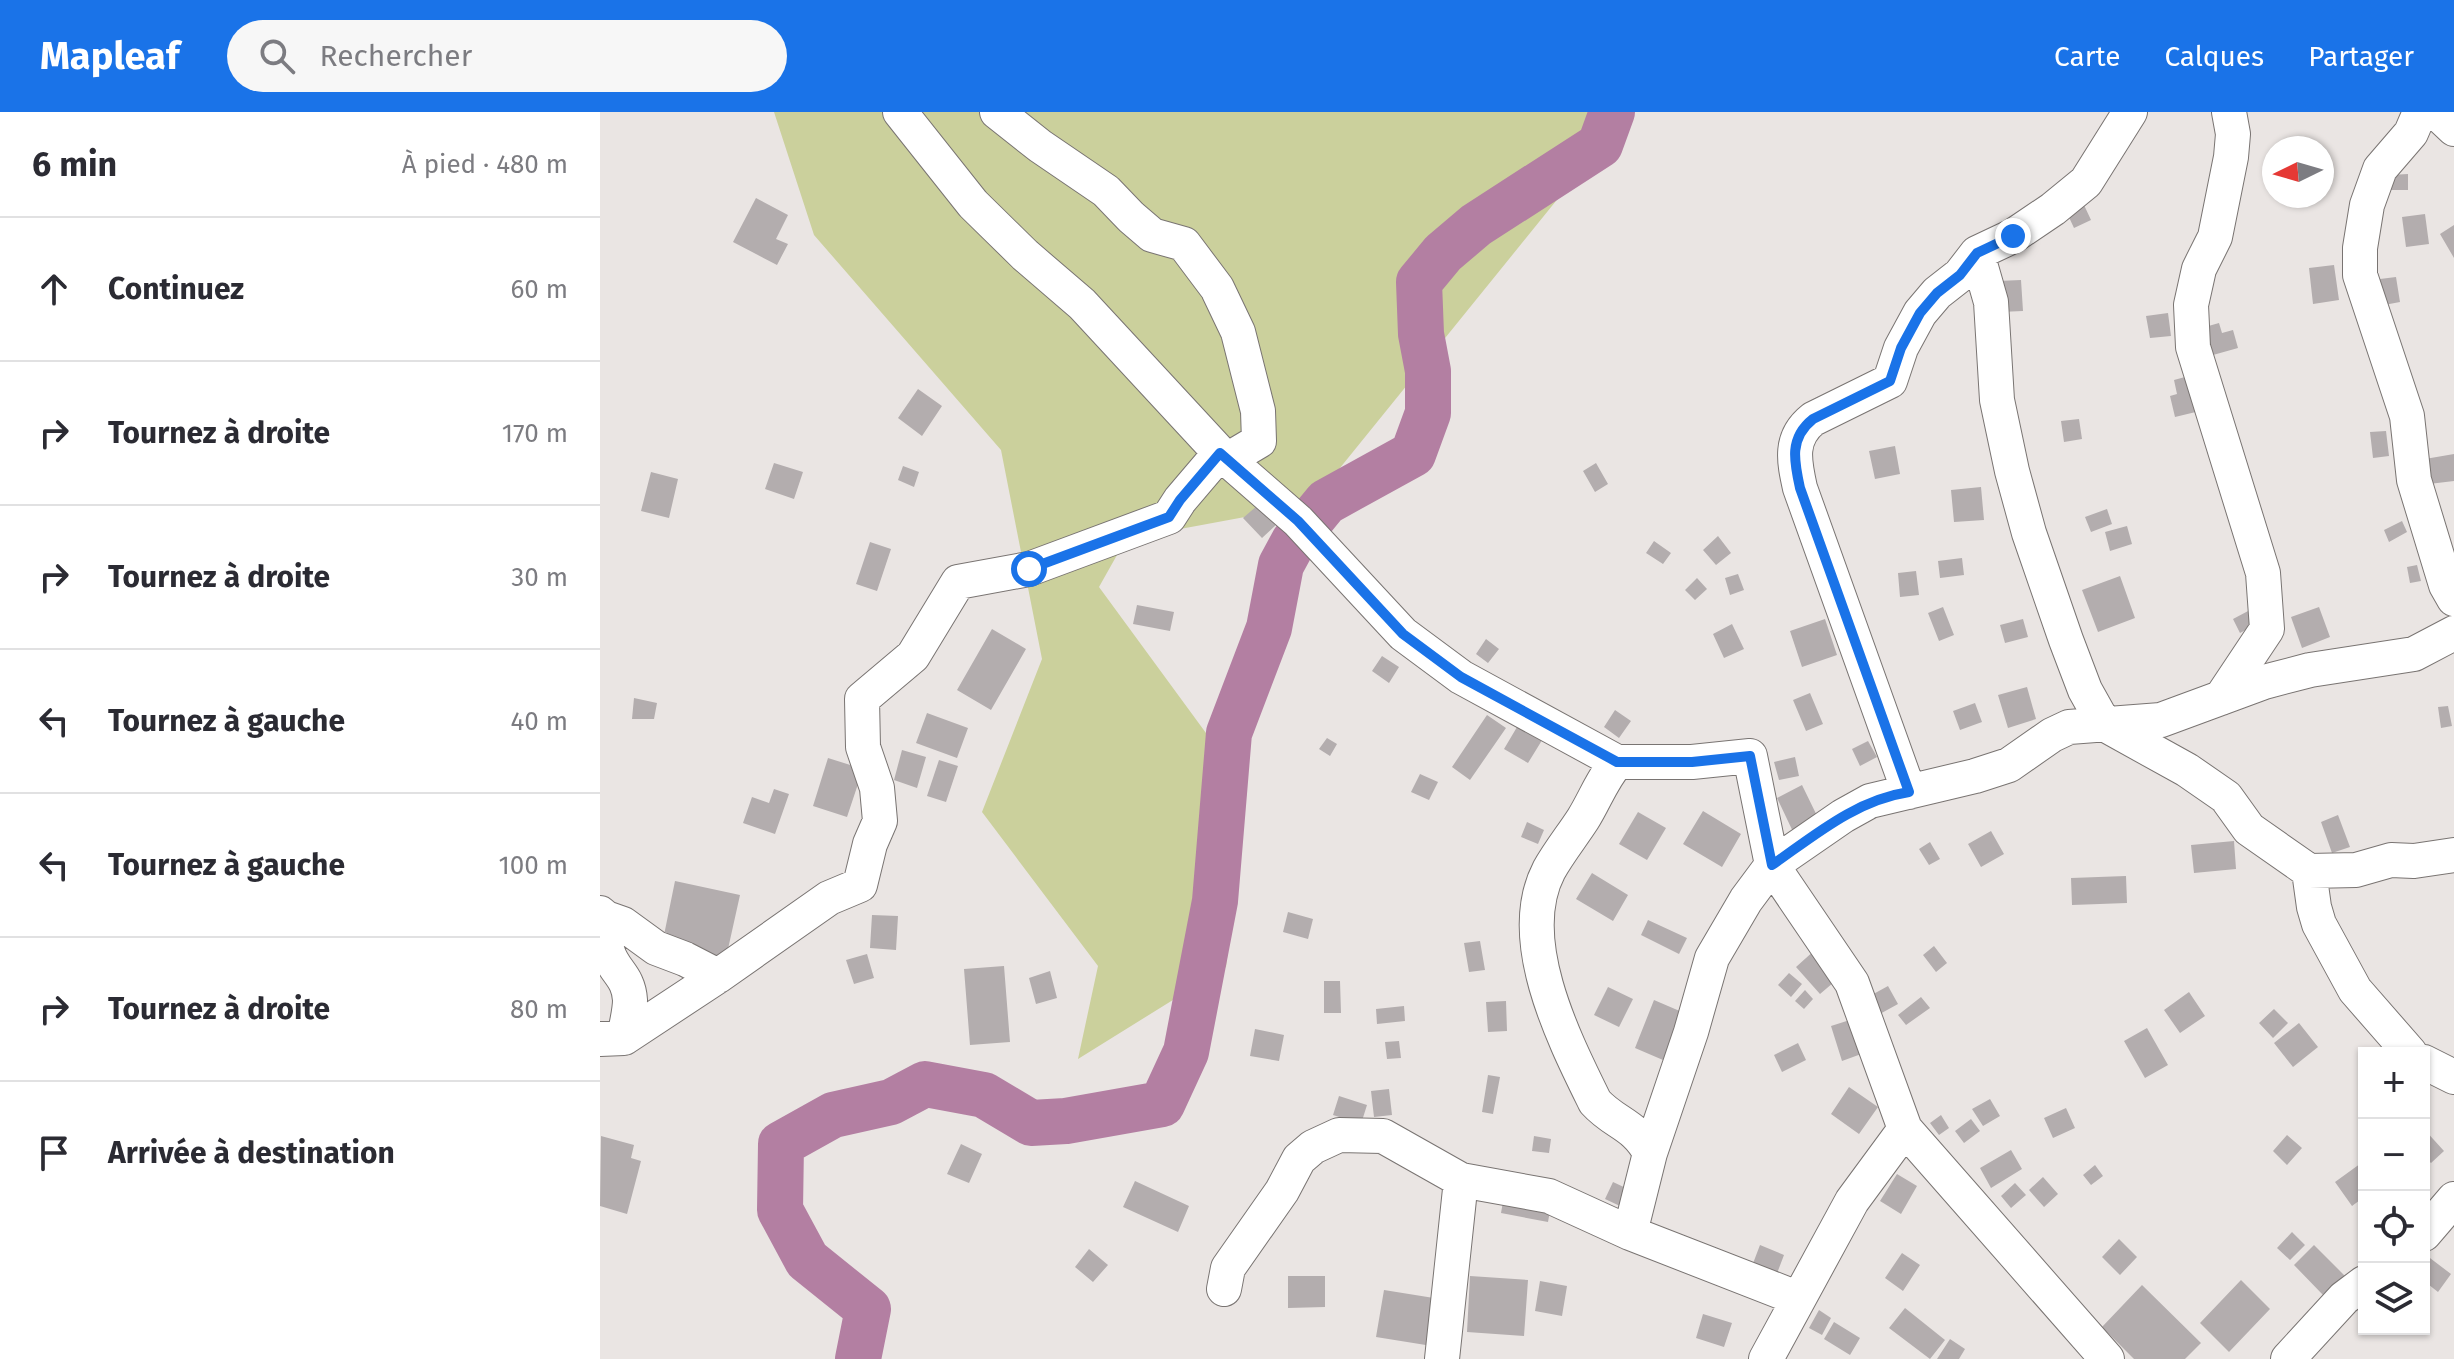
<!DOCTYPE html>
<html lang="fr">
<head>
<meta charset="utf-8">
<style>
	body { margin:0; font-family:"Fira Sans",sans-serif; background:#f7f7f7; color:#2b2b33 }
	.controls { position:absolute; right:24px; bottom:24px; display:grid; overflow:hidden; border-radius:0px; box-shadow:0 2px 6px #0004 }
	.controls button { width:72px; height:72px; display:grid; place-items:center; padding:0; border:0; border-bottom:2px solid #e1e1e2; background:#fff; color:#2b2b33; font:40px sans-serif }
	.compass { position:absolute; left:1662px; top:24px; width:72px; height:72px; border-radius:50%; background:#fff; box-shadow:0 2px 6px #0004; rotate:265deg }
	.stop { position:absolute; width:24px; height:24px; margin:-18px; border:6px solid #1a73e8; border-radius:50%; background:#fff }
	.stop.end { background:#1a73e8; border-color:#fff; box-shadow:0 2px 8px #0008 }
	.list { margin:0; padding:0; list-style:none }
	h2 { display:flex; justify-content:space-between; align-items:center; height:104px; margin:0; padding:0 32px; font-size:34px }
	h2 small { font-size:26px; font-weight:400; color:#7c7c81 }
	.list li { display:grid; grid-template-columns:52px 1fr auto; gap:24px; align-items:center; box-sizing:border-box; height:144px; padding:0 32px; border-top:2px solid #e1e1e2 }
	.list b { display:block; font-size:30px; white-space:nowrap }
	.list em { font-size:26px; font-style:normal; color:#7c7c81 }
	.icon { flex:none; width:44px; height:44px; fill:none; stroke:currentColor; stroke-width:2; stroke-linecap:round; stroke-linejoin:round }
	.map { position:relative; flex:none; width:1854px; height:1247px; overflow:hidden }
	header { display:flex; align-items:center; gap:48px; box-sizing:border-box; height:112px; padding:0 40px; background:#1a73e8; color:#fff }
	header strong { font-size:38px }
	nav { display:flex; gap:44px; margin-inline-start:auto; font-size:28px }
	.search { width:560px; height:72px; background:#f7f7f7; display:flex; align-items:center; gap:20px; box-sizing:border-box; padding:0 28px; border-radius:44px; color:#7c7c81; font-size:30px }
	main { display:flex }
	aside { flex:1; background:#fff }
	.map>svg:first-child { display:block }
	.green { fill:#cbd09c }
	.lines { fill:none; stroke-linecap:round; stroke-linejoin:round }
	.river { stroke:#b37fa2; stroke-width:46 }
	.building { fill:#b3adae }
	.minor-casing { stroke:#797472; stroke-width:36 }
	.minor { stroke:#fff; stroke-width:34 }
	.route { stroke:#1a73e8; stroke-width:10 }
</style>
</head>
<body>
<header>
<strong>Mapleaf</strong>
<div class="search"><svg class="icon" aria-label="search" viewBox="0 0 24 24"><circle cx="10" cy="10" r="6"/><path d="M15 15l6 6"/></svg>Rechercher</div>
<nav><a>Carte</a><a>Calques</a><a>Partager</a></nav>
</header>
<main>
<aside>
<h2>6 min<small>À pied · 480 m</small></h2>
<ul class="list">
<li><svg class="icon" aria-label="ahead" viewBox="0 0 24 24"><path d="M12 20V5M6 11l6-6 6 6"/></svg><div><b>Continuez</b></div><em>60 m</em></li>
<li><svg class="icon" aria-label="right" viewBox="0 0 24 24"><path d="M7 20v-9h11M14 6l5 5-5 5"/></svg><div><b>Tournez à droite</b></div><em>170 m</em></li>
<li><svg class="icon" aria-label="right" viewBox="0 0 24 24"><path d="M7 20v-9h11M14 6l5 5-5 5"/></svg><div><b>Tournez à droite</b></div><em>30 m</em></li>
<li><svg class="icon" aria-label="left" viewBox="0 0 24 24"><path d="M17 20v-9H6M10 6l-5 5 5 5"/></svg><div><b>Tournez à gauche</b></div><em>40 m</em></li>
<li><svg class="icon" aria-label="left" viewBox="0 0 24 24"><path d="M17 20v-9H6M10 6l-5 5 5 5"/></svg><div><b>Tournez à gauche</b></div><em>100 m</em></li>
<li><svg class="icon" aria-label="right" viewBox="0 0 24 24"><path d="M7 20v-9h11M14 6l5 5-5 5"/></svg><div><b>Tournez à droite</b></div><em>80 m</em></li>
<li><svg class="icon" aria-label="arrive" viewBox="0 0 24 24"><path d="M6 21V4h12l-3 4 3 4H6"/></svg><div><b>Arrivée à destination</b></div></li>
</ul>
</aside>
<div class="map">
<svg width="1854" height="1247" viewBox="0 0 1854 1247">
	<rect width="100%" height="100%" fill="#eae5e3"/>
	<!-- green -->
	<path class="green" d="M174,0H1028L710,393L526,427L499,475L647,677L626,855L478,947L498,854L382,700L442,547L401,338L214,123Z"/>
	<g class="lines">
		<!-- river -->
		<path class="river" d="M258,1247L268,1197L207,1148L180,1098L181,1032L233,1003L291,990L325,972L384,983L431,1011L466,1009L562,992L586,940L615,789L629,621L669,516L681,453L694,429L726,390L813,342L828,301V259L821,222L819,170L843,141L876,113L1000,33L1012,0"/>
	</g>
	<!-- building -->
	<path class="building" d="M1808,62V78H1790V63Z
		M156,86L188,103L176,127L188,132L177,153L133,130Z
		M1484,93L1491,108L1474,116L1467,101Z
		M1825,102L1829,132L1806,135L1802,105Z
		M1854,113V146L1840,122Z
		M1734,153L1739,188L1713,192L1709,156Z
		M1796,165L1800,190L1784,193L1780,167Z
		M1421,168L1423,199L1400,200L1398,169Z
		M1568,201L1571,224L1550,226L1546,204Z
		M1619,211L1622,221L1633,218L1638,236L1613,243L1605,215Z
		M1585,265L1604,298L1575,305L1570,284L1577,282L1574,268Z
		M318,277L342,294L322,324L298,306Z
		M1479,307L1482,327L1464,330L1461,309Z
		M1786,319L1789,344L1773,346L1770,320Z
		M1295,334L1300,362L1275,367L1269,339Z
		M1854,342V369L1829,372L1825,347Z
		M174,351L203,360L194,387L165,377Z
		M996,351L1008,372L995,380L983,359Z
		M303,354L319,360L314,375L298,368Z
		M51,360L78,367L69,406L41,399Z
		M1381,375L1384,408L1354,410L1351,378Z
		M658,393L676,413L662,426L643,406Z
		M1507,397L1512,412L1491,420L1485,405Z
		M1802,409L1807,420L1789,430L1784,418Z
		M1527,414L1532,432L1510,439L1505,420Z
		M1118,424L1131,441L1116,453L1103,438Z
		M1054,429L1071,441L1063,452L1046,441Z
		M270,430L291,437L277,479L256,472Z
		M1362,446L1364,463L1340,466L1338,449Z
		M1817,453L1821,469L1810,471L1807,455Z
		M1316,459L1319,483L1300,485L1298,461Z
		M1138,462L1144,478L1130,483L1125,466Z
		M1520,464L1535,506L1498,520L1482,478Z
		M1097,466L1107,477L1095,488L1085,478Z
		M537,493L574,500L570,519L533,512Z
		M1343,495L1354,523L1339,529L1328,501Z
		M1719,495L1730,525L1702,536L1691,505Z
		M1650,498L1657,512L1640,521L1633,507Z
		M1225,507L1237,543L1202,555L1190,519Z
		M1423,507L1428,525L1405,531L1400,513Z
		M1132,512L1144,537L1124,546L1113,522Z
		M392,517L426,537L391,598L357,578Z
		M886,527L899,537L888,551L876,542Z
		M782,544L799,555L789,571L772,559Z
		M1427,575L1436,607L1408,616L1398,583Z
		M1210,581L1223,612L1206,619L1193,588Z
		M34,586L57,591L54,607H32Z
		M1375,591L1382,610L1360,618L1353,599Z
		M1848,594L1852,614L1841,616L1838,595Z
		M1015,598L1031,609L1019,626L1004,615Z
		M327,601L368,616L357,646L316,631Z
		M887,603L906,616L870,668L852,655Z
		M920,610L944,625L928,651L904,637Z
		M727,626L737,632L730,644L719,637Z
		M1268,629L1277,645L1260,654L1252,637Z
		M302,638L326,645L317,676L294,668Z
		M1195,645L1199,664L1179,668L1174,650Z
		M228,646L263,657L247,705L213,694Z
		M339,648L358,654L346,690L327,684Z
		M820,662L838,670L829,688L811,680Z
		M1202,673L1222,714L1196,726L1177,686Z
		M174,677L189,682L175,722L143,711L152,685L169,691Z
		M1103,699L1141,722L1122,755L1083,732Z
		M1038,700L1066,716L1047,748L1019,732Z
		M1738,703L1750,735L1732,741L1721,710Z
		M927,710L944,718L938,732L921,725Z
		M1391,719L1404,742L1381,755L1368,732Z
		M1634,729L1636,757L1594,761L1591,733Z
		M1330,730L1340,747L1329,753L1319,737Z
		M992,761L1028,783L1013,809L976,787Z
		M1526,764L1527,791L1472,793L1471,766Z
		M75,769L140,783L126,846L62,833Z
		M688,800L713,807L708,827L683,820Z
		M272,803L298,804L296,838L270,836Z
		M1048,808L1087,826L1079,842L1041,823Z
		M880,829L885,858L869,860L864,831Z
		M1334,834L1347,851L1336,860L1323,843Z
		M1216,837L1240,865L1220,882L1196,855Z
		M267,842L274,866L254,872L246,848Z
		M404,854L410,930L370,933L364,857Z
		M450,859L457,886L436,892L429,866Z
		M1189,861L1202,872L1191,885L1178,873Z
		M724,869H740L741,901H724Z
		M1288,874L1298,892L1278,903L1268,885Z
		M1008,875L1033,887L1019,915L994,903Z
		M1205,878L1213,887L1204,897L1195,889Z
		M1589,880L1605,904L1580,921L1564,898Z
		M1321,885L1330,896L1306,913L1298,903Z
		M1054,888L1082,900L1063,948L1035,936Z
		M906,889L907,919L888,920L886,890Z
		M804,894L805,909L777,912L776,897Z
		M1674,897L1688,911L1673,926L1659,911Z
		M1253,907L1264,941L1242,949L1231,914Z
		M1699,911L1718,935L1693,955L1674,931Z
		M1547,916L1568,953L1545,966L1524,929Z
		M655,917L684,923L679,949L650,944Z
		M799,929L801,946L787,947L785,930Z
		M1198,931L1206,948L1182,960L1174,943Z
		M888,963L900,965L893,1002L882,1000Z
		M1249,975L1278,995L1259,1022L1231,1002Z
		M789,977L792,1003L774,1005L771,979Z
		M739,984L767,993L761,1012L733,1003Z
		M1390,987L1400,1004L1383,1014L1372,997Z
		M1466,996L1475,1016L1453,1026L1444,1006Z
		M1341,1003L1349,1016L1339,1023L1330,1011Z
		M1371,1007L1380,1019L1364,1031L1355,1019Z
		M1824,1017L1844,1039L1831,1051L1824,1044Z
		M1687,1023L1702,1036L1687,1053L1673,1039Z
		M1,1024L34,1033L31,1046L41,1049L27,1102L0,1094Z
		M934,1024L951,1027L949,1041L932,1039Z
		M361,1032L382,1042L369,1071L347,1062Z
		M1411,1038L1422,1057L1391,1076L1380,1056Z
		M1764,1049V1085L1752,1094L1735,1070Z
		M1495,1053L1503,1064L1491,1073L1483,1063Z
		M1297,1062L1317,1074L1301,1102L1280,1089Z
		M1443,1065L1458,1082L1444,1095L1429,1078Z
		M535,1069L589,1094L578,1120L523,1095Z
		M1013,1070L1028,1077L1020,1094L1005,1087Z
		M1415,1071L1426,1083L1411,1096L1401,1084Z
		M904,1084L951,1093L948,1110L901,1101Z
		M1692,1120L1705,1133L1690,1148L1677,1136Z
		M1519,1127L1537,1145L1520,1163L1502,1145Z
		M1160,1133L1184,1143L1176,1164L1152,1154Z
		M1714,1133L1745,1164L1724,1184L1694,1153Z
		M489,1137L508,1153L493,1170L475,1155Z
		M1302,1141L1320,1153L1303,1179L1285,1166Z
		M1826,1143L1851,1162L1838,1180L1824,1169Z
		M688,1164H725V1195L688,1196Z
		M870,1164L928,1168L924,1224L867,1220Z
		M1641,1168L1670,1197L1629,1240L1600,1211Z
		M940,1169L967,1174L962,1204L935,1199Z
		M1542,1173L1601,1231L1585,1247H1534L1502,1215Z
		M784,1178L840,1187L832,1234L776,1225Z
		M1305,1196L1345,1228L1330,1247L1289,1216Z
		M1219,1198L1231,1206L1222,1223L1209,1216Z
		M1103,1202L1132,1211L1124,1235L1096,1226Z
		M1234,1210L1260,1226L1250,1243L1224,1227Z
		M1350,1227L1365,1237L1359,1247H1337Z"/>
	<g class="lines">
		<!-- minor casing -->
		<g class="minor-casing">
			<path id="minor" d="M300,0L373,92L425,143L482,192L620,341L698,409L803,522L861,565L1017,650H1092L1150,644L1172,753L1252,871L1305,1017L1507,1247
				M397,0L440,34L506,79L531,105L552,123L584,132L617,176L638,220L658,299L659,329L627,348
				M1820,0L1811,21L1780,57L1767,93L1760,136V163L1807,304L1814,368L1846,473L1854,487
				M1836,0L1854,17
				M1377,141L1391,190L1397,288L1412,359L1429,421L1466,528L1485,578L1504,612L1587,658L1626,685L1649,717L1709,759L1756,758L1791,748L1814,749L1854,743
				M1621,586L1667,517L1663,461L1593,235L1591,193L1599,157L1615,125L1631,45L1633,22L1629,0
				M1017,650C1002,667 995,688 983,707C972,724 959,740 949,758C913,827 964,927 995,990C1015,1012 1035,1012 1050,1041
				M1309,680L1200,376C1194,349 1189,326 1213,307L1290,269L1301,236L1320,201L1337,181L1360,163L1377,141L1413,124L1453,97L1486,70L1530,0
				M1709,759L1714,795L1719,812L1755,878L1810,941
				M0,801L6,806L23,812L56,836L85,847L118,864
				M6,806C0,860 28,854 30,888C30,900 26,914 24,926
				M0,927L24,926L118,864L229,786L260,773L270,732L280,709L277,676L263,635L262,587L313,544L358,470L429,457L569,405L580,388L620,341
				M1824,950L1854,965
				M1030,1121L1050,1041L1091,920L1112,846L1146,788L1172,753L1243,704L1270,689L1375,664L1409,653L1452,623L1469,615L1561,608L1664,570L1710,558L1814,542L1854,521
				M1824,1122L1854,1087
				M624,1177L628,1156L682,1079L699,1047L713,1035L739,1023L783,1024L861,1068L949,1084L1030,1121L1197,1186
				M842,1247L861,1068
				M1166,1247L1252,1089L1305,1017
				M1688,1247L1744,1186L1764,1171"/>
		</g>
		<!-- minor -->
		<use href="#minor" class="minor"/>
	</g>
	<g class="lines">
		<!-- route -->
		<path class="route" d="M429,457L569,405L580,388L620,341L698,409L803,522L861,565L1017,650H1092L1150,644L1172,753C1215,723 1256,688 1309,680L1200,376C1194,349 1189,326 1213,307L1290,269L1301,236L1320,201L1337,181L1360,163L1377,141L1413,124"/>
	</g>
</svg>
<div class="controls">
<button>+</button>
<button>−</button>
<button><svg class="icon" aria-label="locate" viewBox="0 0 24 24"><circle cx="12" cy="12" r="6"/><path d="M12 2v4M12 18v4M2 12h4M18 12h4"/></svg></button>
<button><svg class="icon" aria-label="layers" viewBox="0 0 24 24"><path d="M12 4l9 5-9 5-9-5zM3 14l9 5 9-5"/></svg></button>
</div>
<svg class="compass" viewBox="-18 -18 36 36"><path d="M0-13l5 13h-10z" fill="#e53935"/><path d="M0 13l5-13h-10z" fill="#7c7c81"/></svg>
<div class="stop" style="left:429px;top:457px"></div>
<div class="stop end" style="left:1413px;top:124px"></div>
</div>
</main>
</body>
</html>
